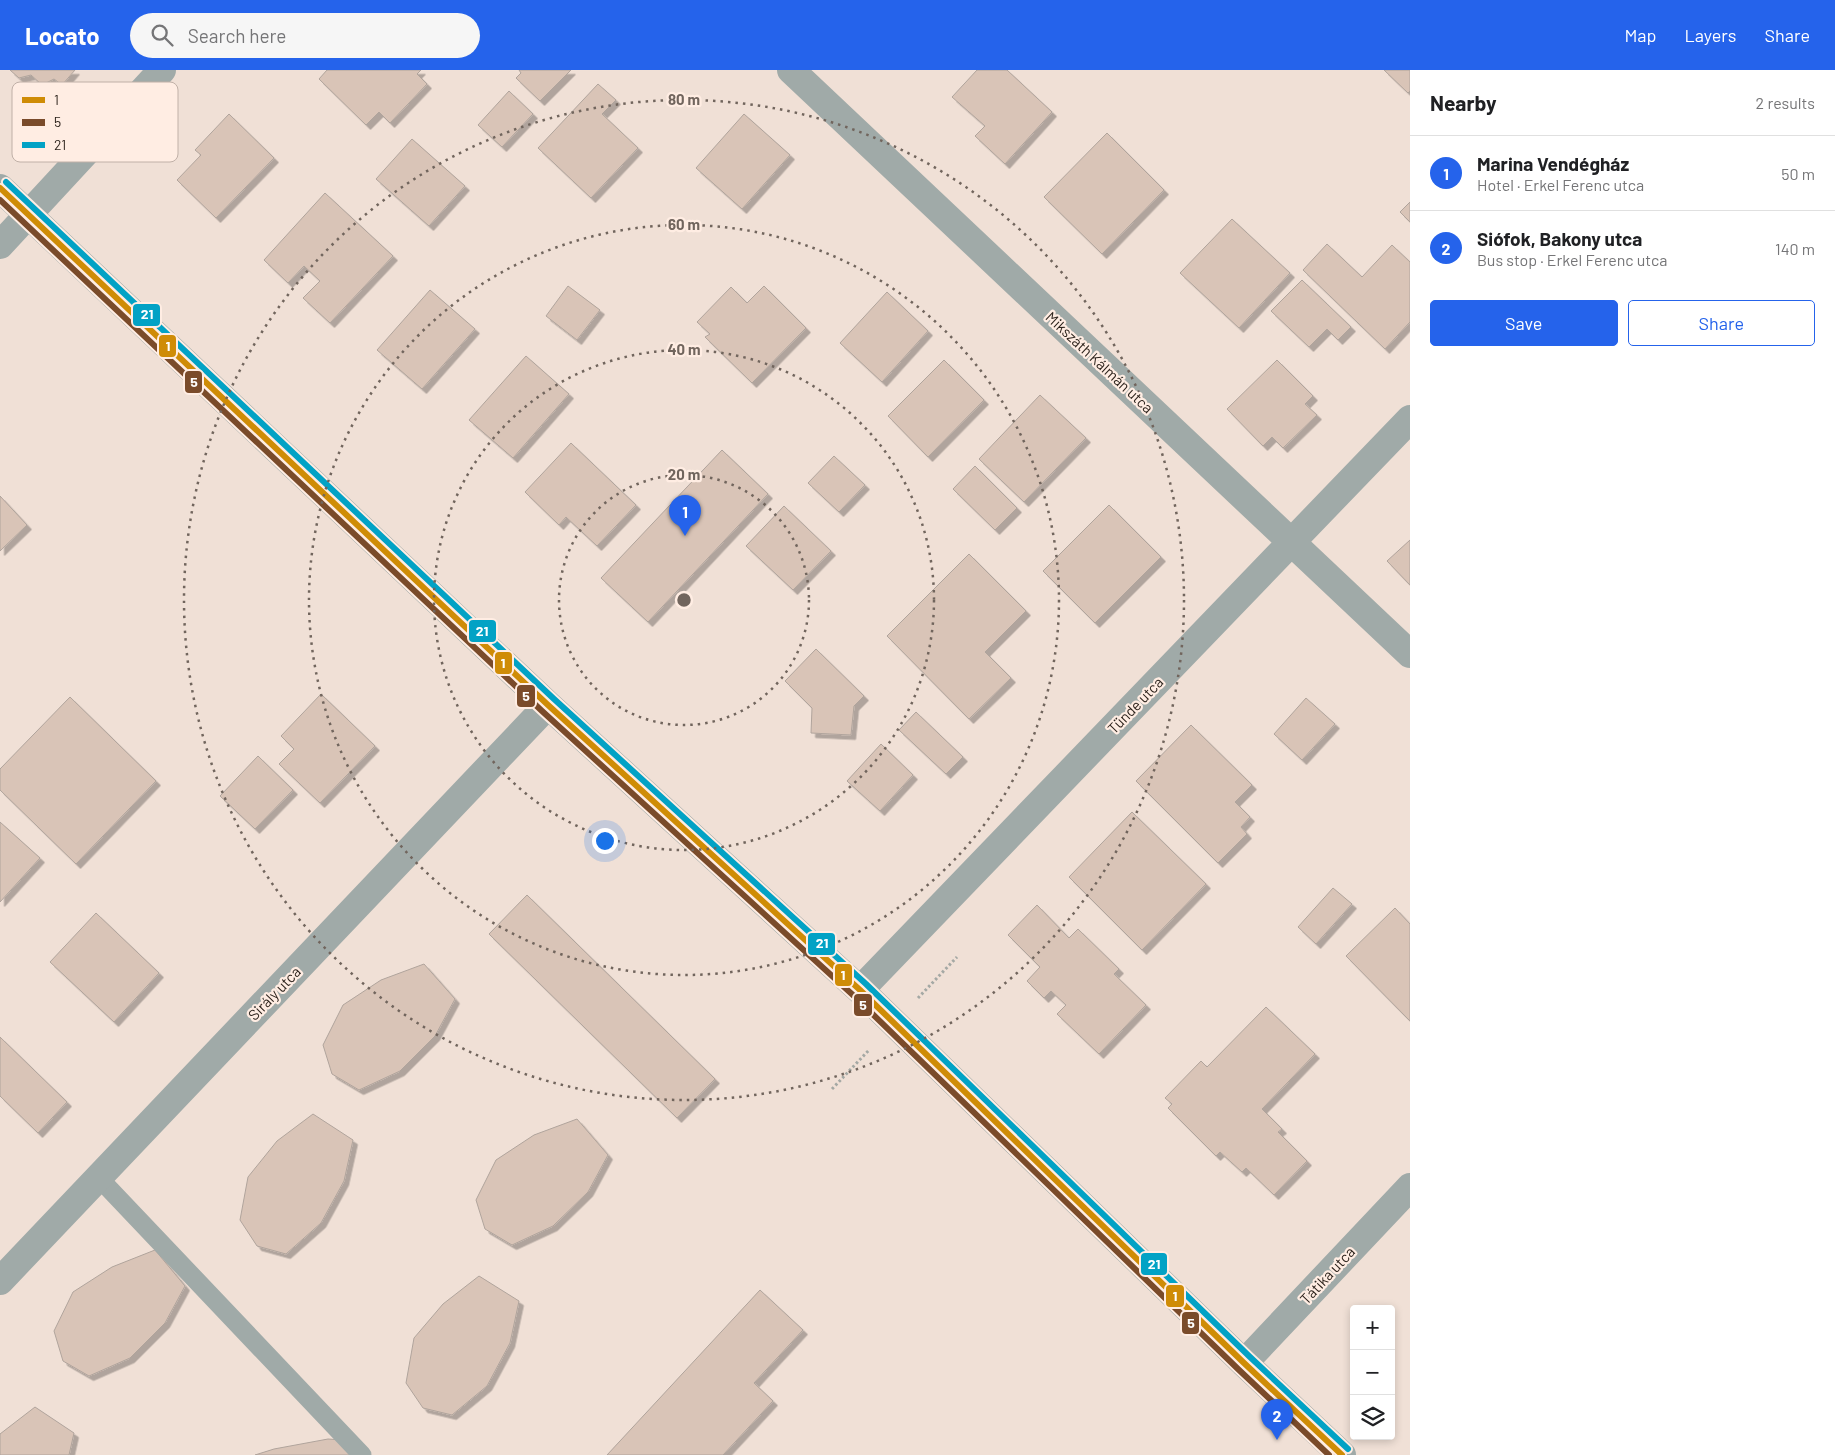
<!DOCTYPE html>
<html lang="en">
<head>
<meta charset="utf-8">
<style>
	body { margin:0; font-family:Barlow,sans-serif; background:#f6f6f6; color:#202124 }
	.controls { position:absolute; right:15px; bottom:15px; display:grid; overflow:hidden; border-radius:5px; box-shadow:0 2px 8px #0003 }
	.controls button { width:45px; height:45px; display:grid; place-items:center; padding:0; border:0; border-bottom:1px solid #e0e0e0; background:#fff; color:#202124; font:25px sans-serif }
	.you { position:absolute; left:604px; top:770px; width:18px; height:18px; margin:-12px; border:4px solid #fff; border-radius:50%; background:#1a73e8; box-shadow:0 0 0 8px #1a73e833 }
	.badge { display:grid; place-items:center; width:32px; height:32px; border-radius:50%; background:#2563eb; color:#fff; font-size:16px; font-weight:700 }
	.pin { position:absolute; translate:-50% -41px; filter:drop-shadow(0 1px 2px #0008) }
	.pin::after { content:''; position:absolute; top:26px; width:18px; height:15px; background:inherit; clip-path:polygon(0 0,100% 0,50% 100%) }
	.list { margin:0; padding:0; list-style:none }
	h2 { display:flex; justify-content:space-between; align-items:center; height:65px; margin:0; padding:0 20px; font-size:21px }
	h2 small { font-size:16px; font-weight:400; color:#757577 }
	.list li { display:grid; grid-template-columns:32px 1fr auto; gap:15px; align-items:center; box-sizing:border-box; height:75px; padding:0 20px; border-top:1px solid #e0e0e0 }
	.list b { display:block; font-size:19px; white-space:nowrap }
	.list p { margin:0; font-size:16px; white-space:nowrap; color:#757577 }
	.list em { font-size:16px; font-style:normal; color:#757577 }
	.actions { display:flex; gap:10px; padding:15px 20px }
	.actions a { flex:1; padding:11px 0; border:1px solid #2563eb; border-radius:5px; text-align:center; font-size:18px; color:#2563eb }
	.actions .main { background:#2563eb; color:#fff }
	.icon { flex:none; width:28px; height:28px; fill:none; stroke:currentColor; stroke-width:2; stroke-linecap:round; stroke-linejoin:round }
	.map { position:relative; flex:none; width:1410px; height:1385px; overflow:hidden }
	header { display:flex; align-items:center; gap:30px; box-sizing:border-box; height:70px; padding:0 25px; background:#2563eb; color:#fff }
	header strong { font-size:24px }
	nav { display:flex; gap:28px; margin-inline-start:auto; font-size:18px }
	.search { width:350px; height:45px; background:#f6f6f6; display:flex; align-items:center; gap:12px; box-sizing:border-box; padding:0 18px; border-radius:28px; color:#757577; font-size:19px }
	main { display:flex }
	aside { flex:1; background:#fff }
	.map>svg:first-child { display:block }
	.building { fill:#d9c4b7; stroke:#b0a49c; filter:url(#shadow) }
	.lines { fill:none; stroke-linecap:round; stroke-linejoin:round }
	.path { stroke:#a4a8a4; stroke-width:3; stroke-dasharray:2.5 2.5; stroke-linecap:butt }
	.lane { stroke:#a0aaa8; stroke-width:19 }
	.street { stroke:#a0aaa8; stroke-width:28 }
	.bus-1-casing { stroke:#ffede3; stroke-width:10 }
	.bus-2-casing { stroke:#ffede3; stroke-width:10 }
	.bus-3-casing { stroke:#ffede3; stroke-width:10 }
	.bus-1 { stroke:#cf8c06; stroke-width:6 }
	.bus-2 { stroke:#7a4b2a; stroke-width:6 }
	.bus-3 { stroke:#02a2c5; stroke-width:6 }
	.ring { fill:none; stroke:#71655d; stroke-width:2.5; stroke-dasharray:2.5 5 }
	.labels { text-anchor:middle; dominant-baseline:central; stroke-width:4.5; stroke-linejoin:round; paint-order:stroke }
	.street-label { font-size:15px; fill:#2d231c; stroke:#ffede3 }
	.key { fill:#ffede3; stroke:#c0b0a7; stroke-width:1 }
	.key-label { font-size:14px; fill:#2d231c }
	.centre { fill:#71655d; stroke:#ffede3; stroke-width:2.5 }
	.ring-label { font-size:15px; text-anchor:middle; font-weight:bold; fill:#71655d; stroke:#ffede3; stroke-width:4.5; stroke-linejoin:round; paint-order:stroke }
	.line-badge { stroke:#ffede3; stroke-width:2 }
	.badge-label { font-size:14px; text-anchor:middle; font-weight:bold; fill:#fff }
</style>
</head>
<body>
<header>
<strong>Locato</strong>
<div class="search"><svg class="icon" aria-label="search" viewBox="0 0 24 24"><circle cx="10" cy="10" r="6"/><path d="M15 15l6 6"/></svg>Search here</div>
<nav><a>Map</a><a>Layers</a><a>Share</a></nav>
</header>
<main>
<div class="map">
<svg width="1410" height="1385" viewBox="0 0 1410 1385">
	<defs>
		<filter id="shadow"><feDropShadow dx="4.5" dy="4.5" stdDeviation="0" flood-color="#0004"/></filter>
	</defs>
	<rect width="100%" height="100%" fill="#f0e0d6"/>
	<!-- building -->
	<path class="building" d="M10,0H75L62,15L54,9L42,15L31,5L19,8Z
		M327,0H421L417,4L427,14L390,53L379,42L366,55L319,9Z
		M519,0H571L540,31L516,8L521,3Z
		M977,0H1007L1052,42L1005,94L975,66L985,56L952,27Z
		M1384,0H1410V21L1408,23Z
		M598,14L616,30L602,44L638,78L591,128L538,78Z
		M509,21L533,44L502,77L478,55Z
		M229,44L274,88L216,148L177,110L201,85L195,80Z
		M744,44L790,85L742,139L696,98Z
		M1107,63L1164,120L1102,184L1044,127Z
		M412,69L465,116L429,156L376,109Z
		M325,123L393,186L330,253L303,228L320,211L304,196L288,213L264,190Z
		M1410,132V152L1400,142Z
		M1232,149L1290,203L1239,258L1180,203Z
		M1327,174L1362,207L1392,175L1410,192V252L1385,279L1303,200Z
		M1302,210L1351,257L1338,270L1327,259L1309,277L1271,241Z
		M568,216L600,240L577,270L546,246Z
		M764,216L806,258L752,313L705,267L710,264L697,252L731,217L747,233Z
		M430,220L475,259L422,319L377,280Z
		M887,222L928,261L882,312L840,273Z
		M526,286L569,324L513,388L469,350Z
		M944,290L984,330L928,387L888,346Z
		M1277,290L1313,326L1305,334L1317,345L1283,378L1272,367L1263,376L1227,339Z
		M1040,325L1086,368L1024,432L979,389Z
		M571,373L636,435L597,476L566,447L559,455L525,422Z
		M722,380L768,424L648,552L601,508Z
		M834,386L865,415L839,442L808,413Z
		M975,396L1017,438L995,460L953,419Z
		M0,426L27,455L0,481Z
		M1109,435L1161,487L1095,553L1043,501Z
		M784,436L831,481L793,520L746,476Z
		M1410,470V515L1387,491Z
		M969,484L1026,541L985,582L1011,608L969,649L887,566Z
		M816,579L864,626L854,636L851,665L811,663L812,638L785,611Z
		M321,624L375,676L320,733L279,694L294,679L281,666Z
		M70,627L156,711L76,794L0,720V699Z
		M1306,628L1335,654L1302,690L1274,664Z
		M916,642L963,687L946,704L899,660Z
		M1191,655L1252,715L1235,732L1250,747L1241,757L1247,764L1218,793L1136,711Z
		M881,674L913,705L880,741L847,711Z
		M258,686L293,720L255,759L220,726Z
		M1132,742L1206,814L1142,880L1069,807Z
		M0,752L40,788L0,832Z
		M1333,818L1352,834L1316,874L1298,857Z
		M527,825L715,1009L677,1048L489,864Z
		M1037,835L1069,868L1078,859L1119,899L1114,904L1146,935L1099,984L1057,944L1066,935L1051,921L1044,928L1027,911L1040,897L1008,865Z
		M1395,838L1410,854V951L1346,886Z
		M96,843L159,903L114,952L50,892Z
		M424,894L455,929L435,966L400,1001L359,1020L332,1004L323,975L343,935L381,910Z
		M1266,937L1315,984L1262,1039L1282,1059L1278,1062L1307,1091L1274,1125L1246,1098L1242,1102L1220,1082L1216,1086L1168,1038L1172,1034L1165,1028L1201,991L1207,997Z
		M0,967L67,1032L38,1063L0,1026Z
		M313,1044L353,1070L344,1111L321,1153L286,1184L257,1176L240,1150L248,1107L277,1071Z
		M577,1049L608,1085L588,1122L553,1156L512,1175L485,1159L476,1130L496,1090L534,1065Z
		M155,1180L185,1216L165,1253L130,1288L89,1306L63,1291L54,1261L73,1222L112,1197Z
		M479,1206L519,1231L510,1273L487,1316L452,1345L423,1338L406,1313L414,1268L443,1234Z
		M760,1220L803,1260L754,1313L773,1331L723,1385H607Z
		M35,1337L74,1363L69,1385H0V1364Z
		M328,1369L343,1370L352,1385H255L274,1379Z"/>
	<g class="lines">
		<!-- path -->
		<path class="path" d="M918,928L957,887
			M832,1019L869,980"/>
		<!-- lane -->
		<path class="lane" d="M99,1108L362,1385"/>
		<!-- street -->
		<path class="street" d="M791,0L1410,584
			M0,118L548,635L860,920L1244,1293L1342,1385
			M0,175L162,0
			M860,920L1410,349
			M0,1211L548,635
			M1244,1293L1410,1117"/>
		<!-- bus-1 casing -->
		<g class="bus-1-casing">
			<path id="bus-1" d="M0,118L548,635L860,920L1244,1293L1342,1385"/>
		</g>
		<!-- bus-2 casing -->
		<g class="bus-2-casing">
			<path id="bus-2" d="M0,130L542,641L854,926L1238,1299L1329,1385"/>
		</g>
		<!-- bus-3 casing -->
		<g class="bus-3-casing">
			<path id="bus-3" d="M6,112L554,629L866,914L1250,1287L1348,1379"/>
		</g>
		<!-- bus-1 -->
		<use href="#bus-1" class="bus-1"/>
		<!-- bus-2 -->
		<use href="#bus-2" class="bus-2"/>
		<!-- bus-3 -->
		<use href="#bus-3" class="bus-3"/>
	</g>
	<!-- distance rings -->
	<g class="ring">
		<circle cx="684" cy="530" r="125"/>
		<circle cx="684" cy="530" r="250"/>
		<circle cx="684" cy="530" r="375"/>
		<circle cx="684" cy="530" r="500"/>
	</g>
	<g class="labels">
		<!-- street labels -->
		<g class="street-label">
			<text transform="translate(1100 292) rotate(43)">Mikszáth Kálmán utca</text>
			<text transform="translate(1135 635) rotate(-46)">Tünde utca</text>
			<text transform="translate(274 923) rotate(-46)">Sirály utca</text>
			<text transform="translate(1327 1205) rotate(-47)">Tátika utca</text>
		</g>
	</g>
	<!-- legend -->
	<rect x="12" y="12" width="166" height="80" rx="8" class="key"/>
	<rect x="22" y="27" width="23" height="6" fill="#cf8c06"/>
	<rect x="22" y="49" width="23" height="7" fill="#7a4b2a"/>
	<rect x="22" y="72" width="23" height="6" fill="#02a2c5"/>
	<g class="key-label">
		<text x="54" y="35">1</text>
		<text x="54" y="57">5</text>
		<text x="54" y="80">21</text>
	</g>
	<circle cx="684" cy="530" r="8" class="centre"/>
	<g class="ring-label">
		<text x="684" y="35">80 m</text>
		<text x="684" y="160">60 m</text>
		<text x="684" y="285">40 m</text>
		<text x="684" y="410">20 m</text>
	</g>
	<g class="line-badge">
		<rect x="132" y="233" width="29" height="24" rx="5" fill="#02a2c5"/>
		<rect x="158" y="264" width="19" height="24" rx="5" fill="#cf8c06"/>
		<rect x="184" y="300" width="19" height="24" rx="5" fill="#7a4b2a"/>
		<rect x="468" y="549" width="29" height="24" rx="5" fill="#02a2c5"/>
		<rect x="494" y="581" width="19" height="24" rx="5" fill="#cf8c06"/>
		<rect x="516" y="614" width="20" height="24" rx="5" fill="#7a4b2a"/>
		<rect x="807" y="862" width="29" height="24" rx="5" fill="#02a2c5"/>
		<rect x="834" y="893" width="19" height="24" rx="5" fill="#cf8c06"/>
		<rect x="853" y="923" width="20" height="24" rx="5" fill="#7a4b2a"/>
		<rect x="1140" y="1182" width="28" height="24" rx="5" fill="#02a2c5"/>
		<rect x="1165" y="1214" width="20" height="24" rx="5" fill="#cf8c06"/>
		<rect x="1181" y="1241" width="19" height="24" rx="5" fill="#7a4b2a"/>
	</g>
	<g class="badge-label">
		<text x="147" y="249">21</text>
		<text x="168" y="281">1</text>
		<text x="194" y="317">5</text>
		<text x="482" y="566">21</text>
		<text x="503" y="598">1</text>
		<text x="526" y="631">5</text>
		<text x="822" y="878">21</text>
		<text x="843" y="910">1</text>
		<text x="863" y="940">5</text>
		<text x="1154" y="1199">21</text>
		<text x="1175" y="1231">1</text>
		<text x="1191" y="1258">5</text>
	</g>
</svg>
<div class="controls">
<button>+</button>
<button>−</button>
<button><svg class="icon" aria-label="layers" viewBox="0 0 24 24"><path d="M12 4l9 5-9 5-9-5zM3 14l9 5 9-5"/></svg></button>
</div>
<div class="you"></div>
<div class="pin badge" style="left:685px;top:466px">1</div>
<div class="pin badge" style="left:1277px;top:1370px">2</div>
</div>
<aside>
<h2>Nearby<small>2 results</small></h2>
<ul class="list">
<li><span class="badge">1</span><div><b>Marina Vendégház</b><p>Hotel · Erkel Ferenc utca</p></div><em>50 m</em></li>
<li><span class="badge">2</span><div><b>Siófok, Bakony utca</b><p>Bus stop · Erkel Ferenc utca</p></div><em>140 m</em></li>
</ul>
<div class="actions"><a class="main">Save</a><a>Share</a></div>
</aside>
</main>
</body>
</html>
